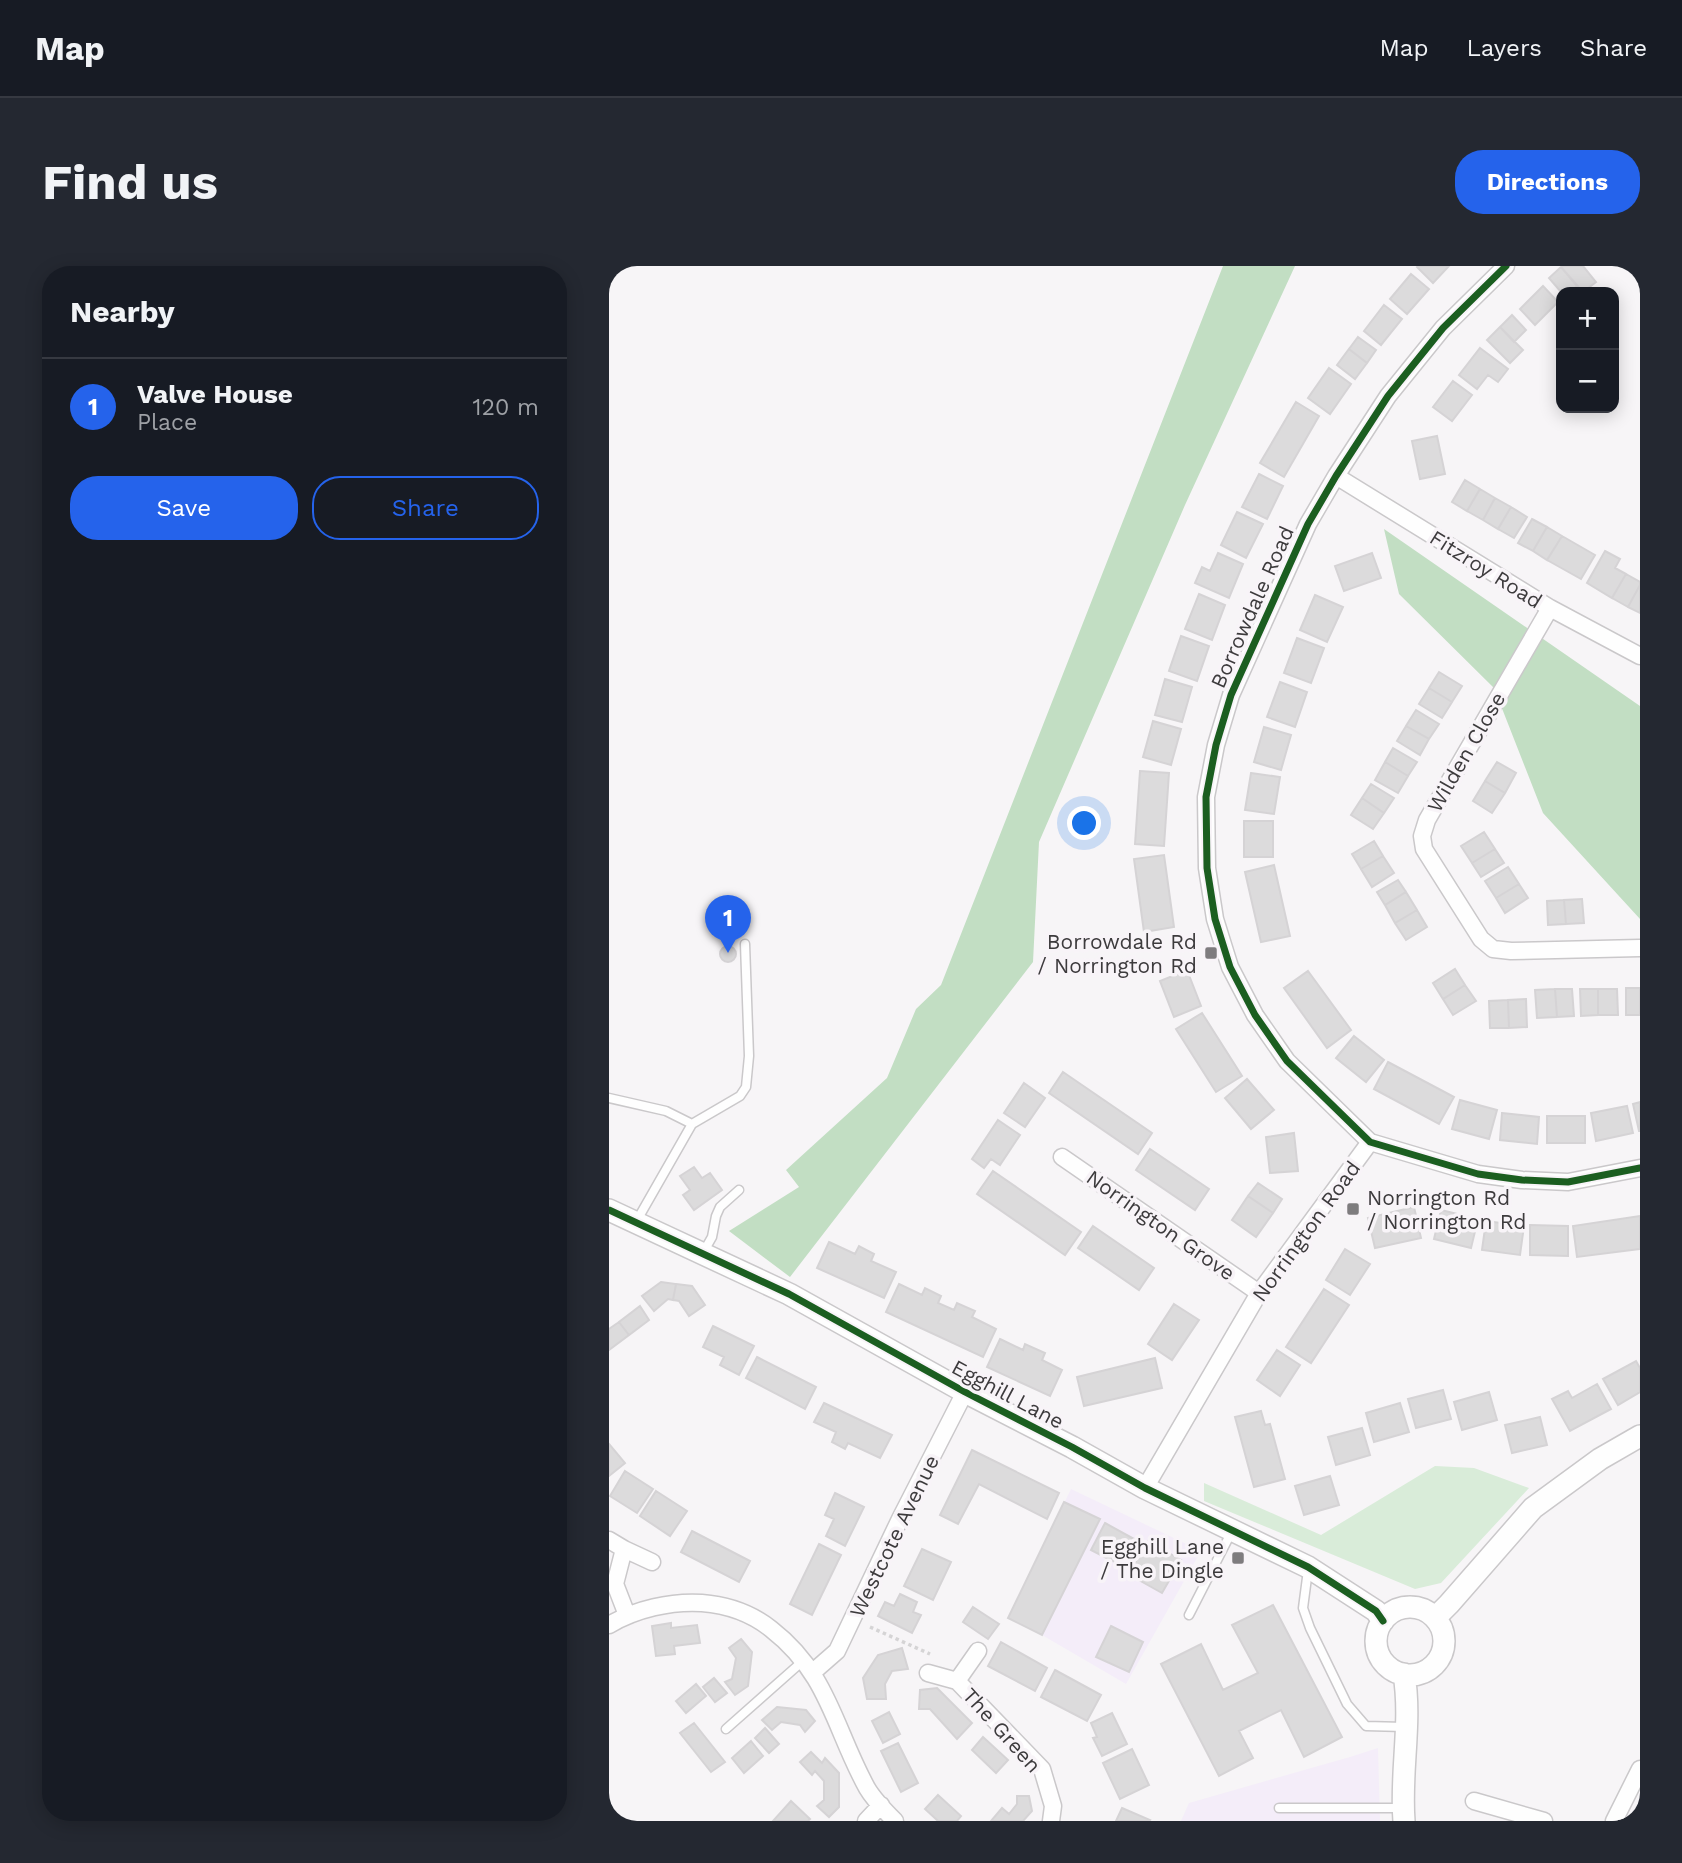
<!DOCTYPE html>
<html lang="en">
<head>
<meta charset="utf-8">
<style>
	body { margin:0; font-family:"Work Sans",sans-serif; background:#242831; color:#f1f3f6 }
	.controls { position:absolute; right:21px; top:21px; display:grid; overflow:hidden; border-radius:14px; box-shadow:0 4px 18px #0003 }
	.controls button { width:63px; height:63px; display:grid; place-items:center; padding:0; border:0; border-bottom:2px solid #363941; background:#171b24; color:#f1f3f6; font:35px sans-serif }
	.you { position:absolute; left:476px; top:558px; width:24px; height:24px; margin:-18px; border:5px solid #fff; border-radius:50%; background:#1a73e8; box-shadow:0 0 0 10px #1a73e833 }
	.badge { display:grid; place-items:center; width:46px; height:46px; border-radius:50%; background:#2563eb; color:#fff; font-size:23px; font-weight:700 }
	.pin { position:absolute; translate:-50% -58px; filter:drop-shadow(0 2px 4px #0008) }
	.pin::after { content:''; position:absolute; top:37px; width:24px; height:21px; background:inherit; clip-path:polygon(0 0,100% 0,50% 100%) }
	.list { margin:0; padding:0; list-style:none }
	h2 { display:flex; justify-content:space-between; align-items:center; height:91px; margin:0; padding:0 28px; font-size:30px }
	h2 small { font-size:23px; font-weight:400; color:#9ea1a6 }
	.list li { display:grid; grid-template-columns:46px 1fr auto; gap:21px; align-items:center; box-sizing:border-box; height:98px; padding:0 28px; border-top:2px solid #363941 }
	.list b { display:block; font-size:26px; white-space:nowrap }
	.list p { margin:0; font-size:23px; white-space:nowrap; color:#9ea1a6 }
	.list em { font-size:23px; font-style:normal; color:#9ea1a6 }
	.actions { display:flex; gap:14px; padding:21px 28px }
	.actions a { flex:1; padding:16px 0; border:2px solid #2563eb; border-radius:28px; text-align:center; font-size:24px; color:#2563eb }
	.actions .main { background:#2563eb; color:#fff }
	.map { position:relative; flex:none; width:1031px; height:1555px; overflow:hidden; border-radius:28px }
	header { display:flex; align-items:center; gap:42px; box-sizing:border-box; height:98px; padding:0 35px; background:#171b24; border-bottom:2px solid #363941 }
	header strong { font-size:33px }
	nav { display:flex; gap:38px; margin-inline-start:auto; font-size:24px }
	.intro { display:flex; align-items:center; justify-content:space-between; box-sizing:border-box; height:168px; padding:0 42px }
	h1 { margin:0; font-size:49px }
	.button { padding:18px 32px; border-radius:28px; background:#2563eb; color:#fff; font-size:24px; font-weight:700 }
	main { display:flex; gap:42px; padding:0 42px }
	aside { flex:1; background:#171b24; border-radius:28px; box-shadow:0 4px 18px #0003 }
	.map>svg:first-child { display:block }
	.commercial { fill:#f4edf9 }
	.green { fill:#d9ecd9 }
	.forest { fill:#c2dec3 }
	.building { fill:#dcdbdc; stroke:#d5d3d5; stroke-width:2 }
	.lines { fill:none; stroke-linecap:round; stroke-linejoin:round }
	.service-casing { stroke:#cac8ca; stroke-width:11 }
	.minor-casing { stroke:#cac8ca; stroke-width:19 }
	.tertiary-casing { stroke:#cac8ca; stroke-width:24 }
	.path { stroke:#d5d4d5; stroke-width:3.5; stroke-dasharray:3.5 3.5; stroke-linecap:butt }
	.service { stroke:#fefefe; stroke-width:8 }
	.minor { stroke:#fefefe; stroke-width:16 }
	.tertiary { stroke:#fefefe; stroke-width:21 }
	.cycleway-casing { stroke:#f8f4f8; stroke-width:11 }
	.cycleway { stroke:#1b5e20; stroke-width:7 }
	.poi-dot { fill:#7e7c7e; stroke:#f8f4f8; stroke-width:2.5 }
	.labels { text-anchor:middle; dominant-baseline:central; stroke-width:7; stroke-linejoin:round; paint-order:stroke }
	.street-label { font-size:21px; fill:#3d3b3d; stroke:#f8f4f8 }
	.poi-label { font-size:21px; fill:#3d3b3d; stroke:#f8f4f8; text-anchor:end }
</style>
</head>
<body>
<header>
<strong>Map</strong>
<nav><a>Map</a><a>Layers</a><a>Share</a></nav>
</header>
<div class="intro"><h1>Find us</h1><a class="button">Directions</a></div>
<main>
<aside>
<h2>Nearby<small></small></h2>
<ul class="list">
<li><span class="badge">1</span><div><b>Valve House</b><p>Place</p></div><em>120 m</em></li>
</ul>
<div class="actions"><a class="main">Save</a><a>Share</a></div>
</aside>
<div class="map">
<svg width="1031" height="1555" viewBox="0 0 1031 1555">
	<rect width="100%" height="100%" fill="#f7f5f7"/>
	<!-- commercial -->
	<path class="commercial" d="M462,1223L592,1285L517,1418L433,1369L399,1352Z
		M769,1482L771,1555H572L580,1537L741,1491Z"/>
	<!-- green -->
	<path class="green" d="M826,1200L865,1202L920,1222L832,1317L806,1323L595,1235V1217L712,1269Z"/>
	<!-- forest -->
	<path class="forest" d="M614,0H686L576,239L430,576L424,696L181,1011L120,965L190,921L177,904L278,812L307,743L332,719Z
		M775,263L1031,440V653L934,547L885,422L790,328Z"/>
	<!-- building -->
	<path class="building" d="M809,0H840L824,17L808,1Z
		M953,0H974L987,16L974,26L952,1Z
		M952,1L968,20L960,26H952L940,12Z
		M802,8L820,23L798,48L781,33Z
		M934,20L949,36L926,59L911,43Z
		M775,39L793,53L772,79L755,65Z
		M903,49L917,64L905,76L891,61Z
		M891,61L914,84L901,97L878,74Z
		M749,71L767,84L758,97L740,83Z
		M871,82L899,103L889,116L879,109L868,123L850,109Z
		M740,83L758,97L746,113L728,99Z
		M720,102L742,118L721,148L699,132Z
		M844,115L863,129L843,155L824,141Z
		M687,136L710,150L675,211L651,197Z
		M828,170L836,208L811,213L803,175Z
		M650,208L674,220L658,253L633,241Z
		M856,214L871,223L858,245L843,236Z
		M871,223L886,232L874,254L858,245Z
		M886,232L902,241L889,263L874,254Z
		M902,241L918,251L905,272L889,263Z
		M628,246L654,258L637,292L612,279Z
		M923,253L938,261L924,285L909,277Z
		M938,261L953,270L938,294L924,285Z
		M953,270L986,289L972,313L938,294Z
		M996,285L1011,293L1006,302L1017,308L1003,332L978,317Z
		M609,287L634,298L620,332L586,317L593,301L601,305Z
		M763,287L772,312L735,325L726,300Z
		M1017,308L1031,316V319L1019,341L1003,332Z
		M1031,319V347L1019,341Z
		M590,328L616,339L603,374L576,363Z
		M706,329L734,341L718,376L691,364Z
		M572,370L600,380L588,415L560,405Z
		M688,372L715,382L702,417L675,407Z
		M830,406L853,420L843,436L820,422Z
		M556,413L583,421L573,456L546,449Z
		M671,416L698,426L686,461L658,451Z
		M820,422L843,436L833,452L810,438Z
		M807,444L830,458L820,473L797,460Z
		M544,455L572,463L562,499L534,491Z
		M797,460L820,473L811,489L788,475Z
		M655,461L682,469L672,504L645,496Z
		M784,482L808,496L799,510L776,496Z
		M776,496L799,510L789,527L766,514Z
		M888,496L907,507L896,527L876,515Z
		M531,505L560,507L555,580L526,578Z
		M642,507L671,511L665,548L636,544Z
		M876,515L896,527L883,547L864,535Z
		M762,518L785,532L775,547L753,532Z
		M753,532L775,547L764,563L742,549Z
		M635,555H664V591H635Z
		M875,566L886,583L863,597L852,580Z
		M765,575L774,590L752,603L743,588Z
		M886,583L895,597L872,611L863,597Z
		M555,589L565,661L535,666L525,593Z
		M774,590L785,607L763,621L752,603Z
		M665,599L681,670L652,676L636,606Z
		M899,601L910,618L887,632L876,615Z
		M789,614L797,626L776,639L768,626Z
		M910,618L919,632L896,647L887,632Z
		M797,626L808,644L786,657L776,639Z
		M973,633L975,657L957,658L955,634Z
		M955,634L957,658L939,659L938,635Z
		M808,644L818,661L797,674L786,657Z
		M111 688a8 8 0 1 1 16 0a8 8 0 1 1-16 0Z
		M846,703L856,719L834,733L824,717Z
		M578,704L592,740L565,751L551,715Z
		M699,705L742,764L718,782L675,722Z
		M856,719L867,735L844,749L834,733Z
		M1017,722H1031V749H1017Z
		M946,723L948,751L928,752L926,724Z
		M946,723H963L965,750L948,751Z
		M971,723H989V749L972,750Z
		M989,723H1008L1009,749H989Z
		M917,733L918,761L900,762L899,734Z
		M899,734L900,762H881L880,735Z
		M593,747L633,810L607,826L567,763Z
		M745,770L775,794L757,816L727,792Z
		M779,796L845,831L830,858L765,823Z
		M454,806L543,867L529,888L440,827Z
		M638,813L665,844L642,863L616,832Z
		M415,817L436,832L416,861L395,847Z
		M851,834L888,844L880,873L843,863Z
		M1031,836V865H1030L1024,838Z
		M1018,840L1024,867L987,875L982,847Z
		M893,847L930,851L928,878L891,874Z
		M938,850H976V877H938Z
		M389,854L411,869L391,899L382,893L375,902L363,893Z
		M685,867L689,905L661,907L657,871Z
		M541,883L600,923L586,944L527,904Z
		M85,901L93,912L101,907L113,924L85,944L74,929L81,924L71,910Z
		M384,905L472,966L456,989L368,928Z
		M649,917L673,933L664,947L639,930Z
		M639,930L664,947L647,971L623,954Z
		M805,941L812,972L766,982L759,952Z
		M832,944L869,953L862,982L825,973Z
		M1031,950V983L968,991L964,960Z
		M877,955L915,960L911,989L873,984Z
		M921,959L959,960V990L921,989Z
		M484,960L545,1002L530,1024L469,982Z
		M220,976L246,988L250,980L265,988L262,995L287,1006L275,1032L208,1002Z
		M736,983L761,998L741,1029L717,1014Z
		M52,1016L67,1018L64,1034L59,1033L45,1045L33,1030Z
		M67,1018L83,1020L96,1039L80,1050L70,1035L64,1034Z
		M290,1018L313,1029L316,1022L332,1030L329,1037L345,1044L348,1037L366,1045L363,1051L387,1063L374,1091L277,1046Z
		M715,1023L740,1039L702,1097L677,1081Z
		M565,1038L590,1054L563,1094L539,1078Z
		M31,1040L40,1054L20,1069L10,1056Z
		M10,1056L20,1069L0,1084V1063Z
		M104,1060L145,1080L130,1109L111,1099L115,1091L94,1081Z
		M391,1073L414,1084L416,1078L436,1087L433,1094L453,1104L441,1130L378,1101Z
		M668,1084L691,1099L671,1130L648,1114Z
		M148,1091L207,1121L196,1143L137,1112Z
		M546,1092L553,1122L475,1140L468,1111Z
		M1027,1095L1031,1102V1126L1009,1139L994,1113Z
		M988,1118L1002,1143L961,1165L943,1133L959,1125L963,1132Z
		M834,1124L842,1153L807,1162L799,1133Z
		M880,1126L888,1154L853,1164L845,1136Z
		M215,1137L283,1169L271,1192L239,1177L236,1183L223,1176L227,1166L205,1156Z
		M791,1137L800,1166L765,1176L757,1147Z
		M652,1145L656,1159L661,1158L676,1213L645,1221L626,1151Z
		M931,1151L938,1179L903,1187L896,1159Z
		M753,1162L761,1189L727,1199L719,1171Z
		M0,1178L16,1197L0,1210Z
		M363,1184L450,1227L438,1253L370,1218L349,1258L331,1249Z
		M16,1205L44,1223L28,1247L1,1230Z
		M721,1210L730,1239L695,1249L686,1220Z
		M47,1225L78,1245L61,1270L31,1250Z
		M226,1227L255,1241L236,1280L217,1270L225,1253L216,1249Z
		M455,1236L491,1253L433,1369L399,1352Z
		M496,1257L525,1273L511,1299L482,1284Z
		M83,1265L141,1295L130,1316L72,1286Z
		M539,1275L572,1294L553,1327L519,1308Z
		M210,1278L232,1289L203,1349L181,1338Z
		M313,1283L342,1296L324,1334L295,1320Z
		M291,1328L308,1336L304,1346L312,1349L303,1367L269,1350L276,1336L285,1340Z
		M664,1339L733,1471L695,1491L672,1444L630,1465L644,1492L610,1510L552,1398L592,1378L614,1424L649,1407L623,1359Z
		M364,1341L390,1358L379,1373L354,1356Z
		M62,1357V1362L88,1359L91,1377L65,1380L66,1388L47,1390L43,1360Z
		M502,1360L534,1376L520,1406L487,1391Z
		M132,1373L143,1386L139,1420L126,1429L116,1416L123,1413L127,1392L120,1382Z
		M392,1376L438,1402L426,1425L379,1400Z
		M293,1382L299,1403L283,1405L276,1418L277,1433H258L254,1412L269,1389Z
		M446,1404L492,1429L478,1455L432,1431Z
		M105,1412L118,1427L106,1436L94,1421Z
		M87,1418L97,1430L77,1447L67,1435Z
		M328,1422L363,1457L348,1473L321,1443H310L311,1424Z
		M168,1441L197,1444L206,1455L196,1466L191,1459L172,1456L163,1464L153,1454Z
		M280,1446L291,1468L274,1477L263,1455Z
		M503,1447L518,1478L493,1490L484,1472L488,1471L482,1457Z
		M85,1457L116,1496L102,1506L71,1467Z
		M156,1462L170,1478L160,1487L146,1472Z
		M374,1471L399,1494L387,1507L363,1484Z
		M142,1475L154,1490L135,1507L123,1492Z
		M289,1477L309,1517L292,1526L272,1485Z
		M523,1483L540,1519L511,1533L494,1497Z
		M202,1486L213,1497L216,1492L230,1507V1541L220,1551L208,1540L215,1534V1515L206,1505L203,1509L191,1496Z
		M329,1529L352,1550L348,1555H329L316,1543Z
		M408,1530H420L423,1545L414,1555H382L393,1542L400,1548L408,1538Z
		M182,1535L201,1553L199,1555H164Z
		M513,1542L541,1554L540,1555H507Z"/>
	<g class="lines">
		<!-- service casing -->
		<g class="service-casing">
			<path id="service" d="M0,832L57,845L83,858
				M27,956L83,858L131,830L137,821L140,790L136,678
				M95,985L103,971L107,950L111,941L130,924
				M699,1304L694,1342L701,1362L738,1438L757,1460L795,1461
				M580,1349L622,1267
				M117,1463L195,1394
				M670,1542H794"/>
		</g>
		<!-- minor casing -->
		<g class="minor-casing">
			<path id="minor" d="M897,0L834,62L779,130L727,210L699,258L622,429L607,479L597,531L598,602L606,653L621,701L646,749L678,795L761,876L869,908L913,914L959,916L1031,902
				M727,210L941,342L1031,390
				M941,342L818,554L813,570L815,583L872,673L884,683L902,685L1031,682
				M453,891L650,1027
				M536,1222L650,1027L761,876
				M0,1274L15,1283L43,1296
				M15,1283L6,1318L18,1349
				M0,1359C27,1343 62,1335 93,1337C118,1339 142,1347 162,1363C220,1408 225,1462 258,1522C265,1534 276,1545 286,1555
				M204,1406L228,1385L291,1253L356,1126
				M319,1407L348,1415L433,1503L444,1540L442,1555
				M348,1415L369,1385
				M865,1535L935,1555
				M257,1555L272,1539
				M1005,1555L1031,1503"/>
		</g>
		<!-- tertiary casing -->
		<g class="tertiary-casing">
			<path id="tertiary" d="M0,944L180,1028L356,1126L463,1181L536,1222L699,1301L767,1345L774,1355
				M767 1375a34 34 0 1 1 68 0a34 34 0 1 1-68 0Z
				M826,1352L840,1338L924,1242L991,1193L1031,1170
				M795,1408C803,1457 791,1506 795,1555"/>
		</g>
		<!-- path -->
		<path class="path" d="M261,1361L321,1388"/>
		<!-- service -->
		<use href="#service" class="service"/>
		<!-- minor -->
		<use href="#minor" class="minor"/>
		<!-- tertiary -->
		<use href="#tertiary" class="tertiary"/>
		<!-- cycleway casing -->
		<g class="cycleway-casing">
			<path id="cycleway" d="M897,0L834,62L779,130L727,210L699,258L622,429L607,479L597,531L598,602L606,653L621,701L646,749L678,795L761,876L869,908L913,914L959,916L1031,902
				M0,944L180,1028L356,1126L463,1181L536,1222L699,1301L767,1345L774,1355"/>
		</g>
		<!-- cycleway -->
		<use href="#cycleway" class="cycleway"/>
	</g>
	<!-- markers -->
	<g class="poi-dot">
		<rect x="595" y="680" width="14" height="14" rx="3.5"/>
		<rect x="737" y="936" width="14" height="14" rx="3.5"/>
		<rect x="622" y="1285" width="14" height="14" rx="3.5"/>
	</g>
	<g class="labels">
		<!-- street labels -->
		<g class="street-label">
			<text transform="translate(877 303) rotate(32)">Fitzroy Road</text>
			<text transform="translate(643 341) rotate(-66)">Borrowdale Road</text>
			<text transform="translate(857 486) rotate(-60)">Wilden Close</text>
			<text transform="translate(552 959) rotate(35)">Norrington Grove</text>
			<text transform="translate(697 965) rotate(-54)">Norrington Road</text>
			<text transform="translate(399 1128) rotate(28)">Egghill Lane</text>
			<text transform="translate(285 1270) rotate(-64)">Westcote Avenue</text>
			<text transform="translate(393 1464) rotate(48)">The Green</text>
		</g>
		<!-- poi labels -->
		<g class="poi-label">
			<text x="588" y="675">Borrowdale Rd<tspan x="588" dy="24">/ Norrington Rd</tspan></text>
			<text x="758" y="931" text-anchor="start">Norrington Rd<tspan x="758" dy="24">/ Norrington Rd</tspan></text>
			<text x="615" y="1280">Egghill Lane<tspan x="615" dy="24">/ The Dingle</tspan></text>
		</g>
	</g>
</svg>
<div class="controls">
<button>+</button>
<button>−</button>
</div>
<div class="you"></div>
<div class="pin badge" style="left:119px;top:687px">1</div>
</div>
</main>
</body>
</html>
